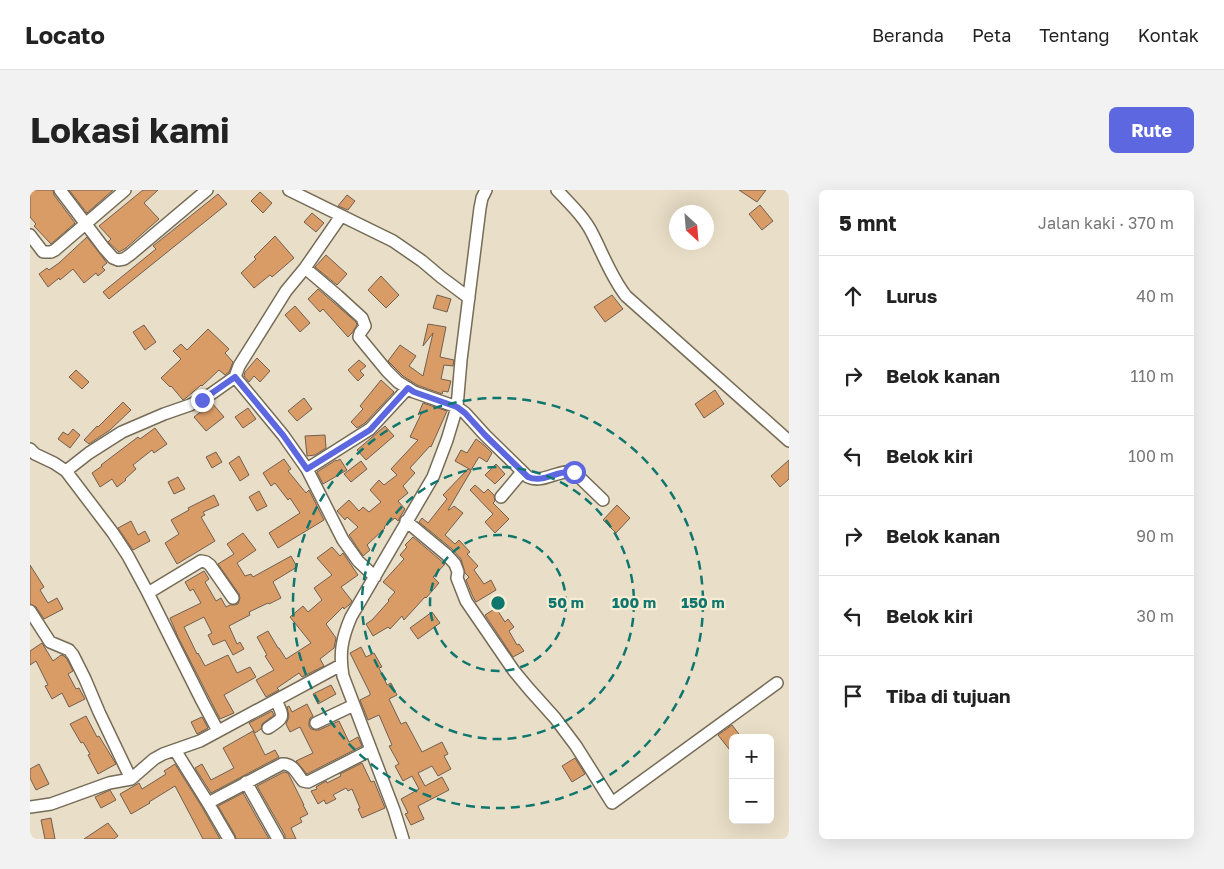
<!DOCTYPE html>
<html lang="id">
<head>
<meta charset="utf-8">
<style>
	body { margin:0; font-family:"Golos Text",sans-serif; background:#f2f2f2; color:#222 }
	.controls { position:absolute; right:15px; bottom:15px; display:grid; overflow:hidden; border-radius:8px; box-shadow:0 5px 20px #0002 }
	.controls button { width:45px; height:45px; display:grid; place-items:center; padding:0; border:0; border-bottom:1px solid #e0e0e0; background:#fff; color:#222; font:25px sans-serif }
	.compass { position:absolute; left:639px; top:15px; width:45px; height:45px; border-radius:50%; background:#fff; box-shadow:0 5px 20px #0002; rotate:154deg }
	.stop { position:absolute; width:15px; height:15px; margin:-11px; border:4px solid #5d67df; border-radius:50%; background:#fff }
	.stop.end { background:#5d67df; border-color:#fff; box-shadow:0 1px 5px #0008 }
	.list { margin:0; padding:0; list-style:none }
	h2 { display:flex; justify-content:space-between; align-items:center; height:65px; margin:0; padding:0 20px; font-size:21px }
	h2 small { font-size:16px; font-weight:400; color:#767676 }
	.list li { display:grid; grid-template-columns:32px 1fr auto; gap:15px; align-items:center; box-sizing:border-box; height:80px; padding:0 20px; border-top:1px solid #e0e0e0 }
	.list b { display:block; font-size:19px; white-space:nowrap }
	.list em { font-size:16px; font-style:normal; color:#767676 }
	.icon { flex:none; width:28px; height:28px; fill:none; stroke:currentColor; stroke-width:2; stroke-linecap:round; stroke-linejoin:round }
	.map { position:relative; flex:none; width:759px; height:649px; overflow:hidden; border-radius:8px }
	header { display:flex; align-items:center; gap:30px; box-sizing:border-box; height:70px; padding:0 25px; background:#fff; border-bottom:1px solid #e0e0e0 }
	header strong { font-size:24px }
	nav { display:flex; gap:28px; margin-inline-start:auto; font-size:18px }
	.intro { display:flex; align-items:center; justify-content:space-between; box-sizing:border-box; height:120px; padding:0 30px }
	h1 { margin:0; font-size:35px }
	.button { padding:12px 22px; border-radius:8px; background:#5d67df; color:#fff; font-size:18px; font-weight:700 }
	main { display:flex; gap:30px; padding:0 30px }
	aside { flex:1; background:#fff; border-radius:8px; box-shadow:0 5px 20px #0002 }
	.map>svg:first-child { display:block }
	.building { fill:#da9c66; stroke:#715f50 }
	.lines { fill:none; stroke-linecap:round; stroke-linejoin:round }
	.minor-casing { stroke:#756b56; stroke-width:14 }
	.minor { stroke:#fff; stroke-width:11 }
	.route { stroke:#5d67df; stroke-width:6 }
	.ring { fill:none; stroke:#0f766e; stroke-width:2.5; stroke-dasharray:9 6 }
	.centre { fill:#0f766e; stroke:#f7ecd4; stroke-width:2.5 }
	.ring-label { font-size:15px; text-anchor:middle; font-weight:bold; fill:#0f766e; stroke:#f7ecd4; stroke-width:4.5; stroke-linejoin:round; paint-order:stroke }
</style>
</head>
<body>
<header>
<strong>Locato</strong>
<nav><a>Beranda</a><a>Peta</a><a>Tentang</a><a>Kontak</a></nav>
</header>
<div class="intro"><h1>Lokasi kami</h1><a class="button">Rute</a></div>
<main>
<div class="map">
<svg width="759" height="649" viewBox="0 0 759 649">
	<rect width="100%" height="100%" fill="#e9dec7"/>
	<!-- building -->
	<path class="building" d="M0,0H23L24,5L45,33L21,54L4,36L6,34L0,27Z
		M39,0H83L57,23Z
		M113,0H128L114,13L129,29L96,58L89,62L78,52L81,49L69,36Z
		M709,0H736L727,12Z
		M230,2L242,13L233,23L221,11Z
		M188,4L197,14L79,109L73,102L126,59L123,56Z
		M317,5L325,11L318,20L308,16Z
		M730,15L743,31L732,40L719,24Z
		M282,23L294,33L286,42L274,32Z
		M245,46L264,68L242,87L240,85L224,98L211,83L226,69L224,67Z
		M57,47L77,73L72,77L75,80L68,86L66,83L54,93L43,79L30,90L29,88L18,97L9,84L17,78L19,80L29,73Z
		M296,65L317,84L307,95L285,77Z
		M351,86L369,105L356,118L338,100Z
		M288,99L326,132L327,135L322,143L318,147L293,119L290,122L278,109Z
		M407,105L421,109L417,122L403,118Z
		M582,105L593,119L575,132L564,117Z
		M265,116L280,133L270,142L255,125Z
		M398,134L416,137L410,167L424,170L423,176L414,175L411,189L421,191L418,202L413,201L412,204L387,195L373,186L358,171L370,155L386,166L379,176L393,186L403,143L393,156Z
		M114,135L126,152L115,160L103,142Z
		M178,139L199,159L195,163L203,172L199,182L195,185L189,180L172,196L171,195L156,208L153,210L141,196L140,197L131,188L151,169L143,161L151,154L157,160Z
		M227,168L240,181L230,192L224,186L219,192L214,186L215,182Z
		M329,170L336,176L330,181L334,185L328,191L318,180Z
		M46,180L59,192L52,199L39,187Z
		M351,190L364,202L335,233L327,238L321,232L333,219L330,216Z
		M685,200L694,214L674,228L665,214Z
		M274,208L282,219L267,231L258,221Z
		M93,212L101,220L80,240L59,254L54,250L67,236L68,237Z
		M182,213L194,227L176,241L164,227Z
		M393,213L417,221L401,257L400,256L380,278L385,283L373,296L378,303L368,311L375,319L370,327L368,331L365,328L354,337L355,338L337,355L340,360L333,366L319,345L328,337L317,327L315,330L307,321L319,310L329,321L333,317L339,322L351,312L340,300L349,290L354,295L367,285L361,279L388,250L380,247L392,222L388,225Z
		M218,218L226,229L213,238L205,227Z
		M355,236L364,246L336,270L327,260Z
		M125,238L137,254L124,263L122,260L103,275L106,279L95,289L96,290L87,297L82,289L70,297L62,283L72,276L71,275L108,247L110,249Z
		M43,239L50,245L40,258L28,249L33,242L38,245Z
		M295,245L296,258L285,265L277,266L275,246Z
		M446,249L454,255L462,263L457,272L449,267L441,280L425,271L431,260L437,263Z
		M186,262L192,272L182,278L176,267Z
		M209,266L219,285L210,291L199,273Z
		M254,269L261,279L258,281L276,303L279,300L294,330L248,358L239,343L270,323L260,308L258,310L245,293L241,296L233,283Z
		M310,269L317,280L293,294L287,282L306,270L307,271Z
		M759,270V289L750,297L741,286Z
		M331,271L337,279L321,292L314,284Z
		M466,274L475,284L465,294L455,285Z
		M438,279L441,281L418,320H419L424,316L433,323L415,345L425,354L429,350L440,362L437,364L448,376L444,380L454,394L461,390L466,400L446,412L443,407L436,390L439,387L435,383L431,369L422,359L389,332L392,328L398,333L417,309L413,305Z
		M148,287L155,299L144,304L138,292Z
		M445,295L454,303L458,299L464,305L465,311L463,313L479,329L465,343L455,332L463,324L440,300Z
		M229,301L237,316L227,321L219,307Z
		M184,305L189,315L173,322L175,325L171,327L185,351L147,374L135,353L149,344L141,330L159,320L158,318Z
		M587,315L600,328L586,343L573,330Z
		M101,331L108,345L115,341L120,351L103,360L88,338Z
		M213,343L226,360L207,373L215,386L221,384L223,387L261,366L267,377L244,391L243,392L251,408L239,414L238,413L219,422L220,425L199,436L207,454L210,452L214,459L203,465L195,450L183,455L178,445L182,443L174,427L154,437L167,464L168,463L175,476L198,465L207,483L220,477L226,487L194,505L204,523L190,529L148,447L140,428L171,413L163,399L160,401L155,392L174,381L179,389L175,392L186,411L191,408L196,417L200,415H204L208,414L210,408L209,404L188,374L204,364L197,354Z
		M383,347L415,374L403,387L409,393L396,408L395,407L374,430L372,426L360,439L358,437L343,446L336,434L342,430L359,411L358,410L365,402L353,392L374,369L370,365L377,357L375,355Z
		M302,357L310,366L313,363L328,385L311,397L322,411L319,415L314,419L313,417L296,434L306,448L304,458L290,469L294,476L272,487L269,483L247,498L249,500L236,507L226,490L244,480L235,466L237,465L227,447L238,441L248,458H249L256,469L281,453L260,427L273,416L278,422L292,410L284,398L302,385L287,368Z
		M0,375L14,397L10,400L18,413L27,408L33,419L14,429L6,417L0,414Z
		M466,418L475,432L478,429L484,437L479,441L487,455L489,454L494,461L483,467L455,425Z
		M402,422L410,433L388,449L380,438Z
		M12,453L23,471L31,465L34,466L37,469L43,481L38,484L46,499L49,498L55,509L39,517L32,503L22,509L15,496L18,495L6,471L0,475V461Z
		M331,457L336,467L344,463L352,477L349,478L357,495L361,493L367,505L359,509L371,534L376,532L392,562L412,552L418,564L414,566L421,579L408,586L402,576L388,583L395,596L412,587L419,600L388,616L394,629L381,635L375,624L378,623L371,609L389,599L382,586L373,591L365,576L369,574L359,556L362,555L349,525L338,530L330,510L340,505V503L320,463Z
		M301,495L306,504L288,514L283,504Z
		M277,514L283,526L280,528L279,532V536L281,539L285,540H289L309,531L319,552L328,547L332,556L277,584L266,571L283,563L270,537L260,542L256,534L259,527L257,517L259,516L262,522Z
		M242,521L244,525L232,534L231,539L225,543L219,533Z
		M56,526L67,547L69,546L86,574L68,584L58,565L60,564L53,552L51,553L40,534Z
		M172,527L178,538L167,544L161,532Z
		M702,535L712,548H703V556L699,559L688,545Z
		M223,541L235,565L245,560L249,567L181,603L165,578L172,574L181,590L204,578L193,558Z
		M545,568L555,584L542,592L532,576Z
		M332,573L341,592L344,591L355,618L332,628L328,619L330,618L322,599L318,601L316,598L303,605L306,609L296,614L294,610L288,614L281,601L287,599L286,597L296,591L297,593L311,586L310,584Z
		M9,574L19,594L6,600L0,588V579Z
		M145,574L172,617L190,649H173L145,596L119,612L120,613L101,624L90,604L109,593L112,599L136,584L134,581Z
		M254,582L258,583L274,615H273L278,624L270,628L272,632L261,638L266,649H255V645L227,596Z
		M80,600L86,610L71,618L65,607Z
		M213,603L239,649H206L205,645L188,616Z
		M21,628L25,649H15L11,630Z
		M78,633L88,646L84,649H54Z"/>
	<g class="lines">
		<!-- minor casing -->
		<g class="minor-casing">
			<path id="minor" d="M30,0L74,58L83,68L88,70L94,69L101,64L177,0
				M259,0L363,51L392,71L411,87L439,108
				M527,0C540,14 554,27 562,43C573,64 581,87 596,106L759,251
				M0,45L13,62H21L25,60L95,0
				M275,78L308,106L332,128L335,136L330,143L329,147L357,181L368,192L384,202L427,217L435,223L455,245L498,287C513,294 528,279 544,282L573,310
				M205,187L253,245L277,279L313,350L328,371L345,387
				M0,259L5,264L24,273L36,281L83,343L98,366L118,403L172,511L188,541
				M277,279L340,239L378,198
				M36,281L59,263L92,242L134,224L160,215L181,204L205,187L209,176L256,101L275,78L311,26
				M471,307L492,282
				M376,331L417,365L425,374L428,382L427,388L436,411L484,481L499,499L525,528L546,556L582,613L747,493
				M118,403L171,371L176,372L180,375L203,408
				M0,421L20,452L39,460L43,465L55,489L69,522L101,589
				M286,533L324,515
				M238,538C255,527 254,528 246,510
				M145,560L178,613L199,649
				M216,592L248,649
				M178,613L252,574C263,573 267,584 273,591L278,592L341,560
				M0,617L21,614L79,593L101,589L124,569L133,564L170,551L311,475
				M373,649L364,620L313,486C309,463 312,448 321,427L403,287L417,250L427,217L431,170L450,18L452,8L456,0"/>
		</g>
		<!-- minor -->
		<use href="#minor" class="minor"/>
	</g>
	<g class="lines">
		<!-- route -->
		<path class="route" d="M172,210L205,187L253,245L277,279L340,240L378,198L384,202L427,217L435,223L455,245L498,287C513,294 528,279 544,282"/>
	</g>
	<!-- distance rings -->
	<g class="ring">
		<circle cx="468" cy="413" r="68"/>
		<circle cx="468" cy="413" r="136"/>
		<circle cx="468" cy="413" r="205"/>
	</g>
	<circle cx="468" cy="413" r="8" class="centre"/>
	<g class="ring-label">
		<text x="536" y="418">50 m</text>
		<text x="604" y="418">100 m</text>
		<text x="673" y="418">150 m</text>
	</g>
</svg>
<div class="controls">
<button>+</button>
<button>−</button>
</div>
<svg class="compass" viewBox="-18 -18 36 36"><path d="M0-13l5 13h-10z" fill="#e53935"/><path d="M0 13l5-13h-10z" fill="#767676"/></svg>
<div class="stop" style="left:544px;top:282px"></div>
<div class="stop end" style="left:172px;top:210px"></div>
</div>
<aside>
<h2>5 mnt<small>Jalan kaki · 370 m</small></h2>
<ul class="list">
<li><svg class="icon" aria-label="ahead" viewBox="0 0 24 24"><path d="M12 20V5M6 11l6-6 6 6"/></svg><div><b>Lurus</b></div><em>40 m</em></li>
<li><svg class="icon" aria-label="right" viewBox="0 0 24 24"><path d="M7 20v-9h11M14 6l5 5-5 5"/></svg><div><b>Belok kanan</b></div><em>110 m</em></li>
<li><svg class="icon" aria-label="left" viewBox="0 0 24 24"><path d="M17 20v-9H6M10 6l-5 5 5 5"/></svg><div><b>Belok kiri</b></div><em>100 m</em></li>
<li><svg class="icon" aria-label="right" viewBox="0 0 24 24"><path d="M7 20v-9h11M14 6l5 5-5 5"/></svg><div><b>Belok kanan</b></div><em>90 m</em></li>
<li><svg class="icon" aria-label="left" viewBox="0 0 24 24"><path d="M17 20v-9H6M10 6l-5 5 5 5"/></svg><div><b>Belok kiri</b></div><em>30 m</em></li>
<li><svg class="icon" aria-label="arrive" viewBox="0 0 24 24"><path d="M6 21V4h12l-3 4 3 4H6"/></svg><div><b>Tiba di tujuan</b></div></li>
</ul>
</aside>
</main>
</body>
</html>
